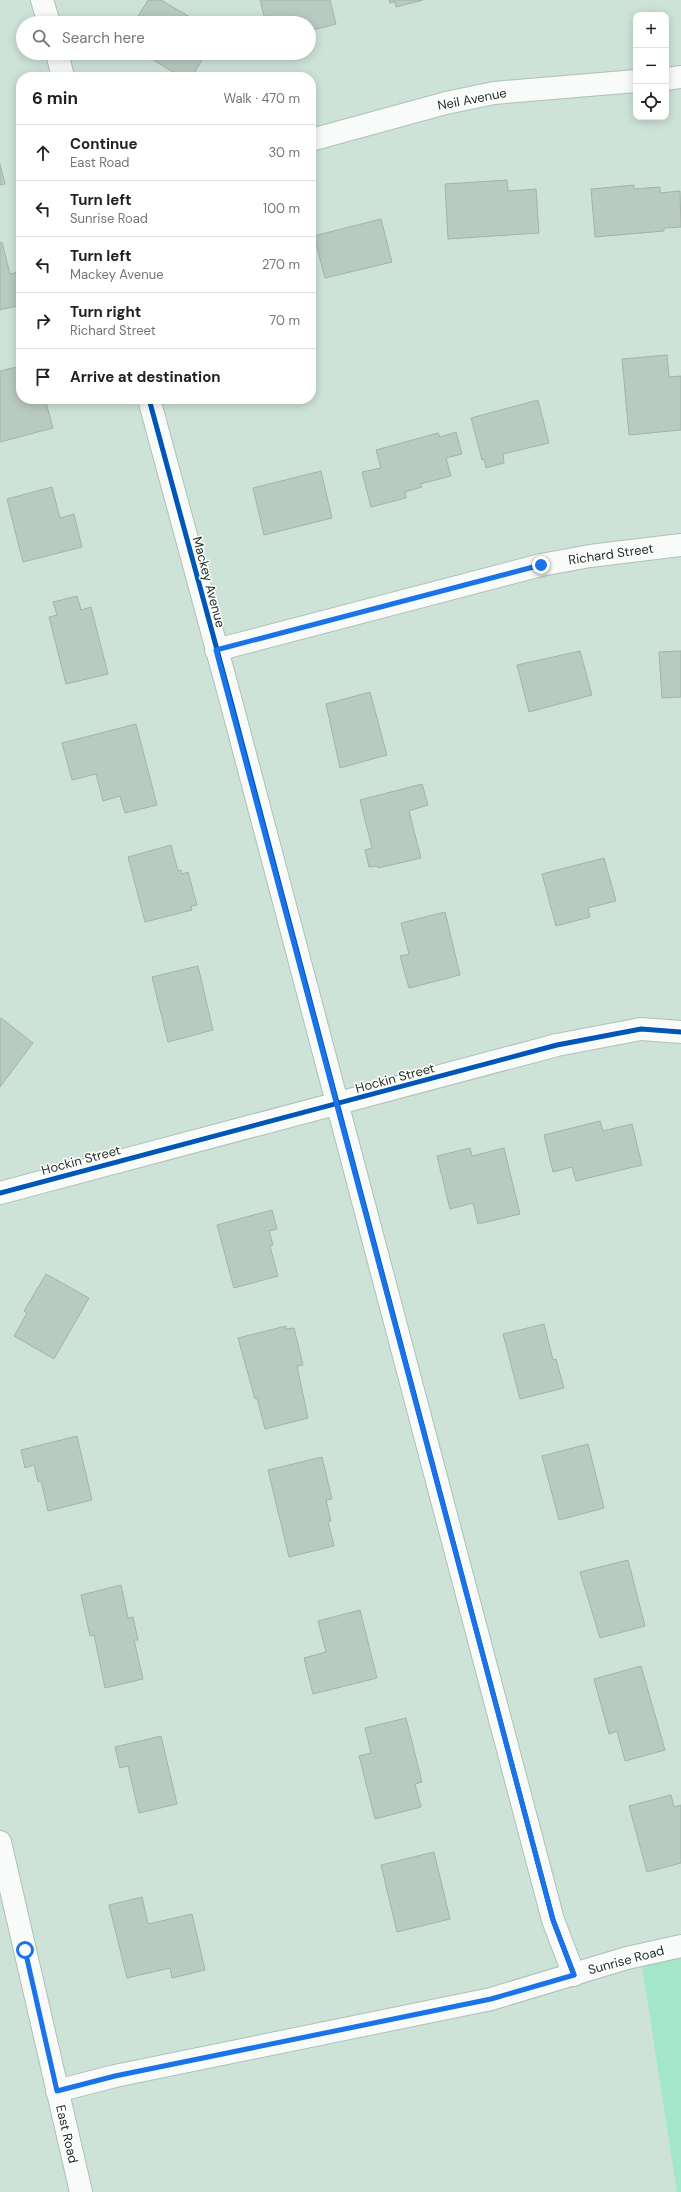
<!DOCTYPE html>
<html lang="en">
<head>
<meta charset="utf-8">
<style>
	body { margin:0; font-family:"DM Sans",sans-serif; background:#f6f6f6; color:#202124 }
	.controls { position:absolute; right:12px; top:12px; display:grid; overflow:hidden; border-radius:8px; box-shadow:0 2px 10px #0003 }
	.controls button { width:36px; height:36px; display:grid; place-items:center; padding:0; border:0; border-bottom:1px solid #e0e0e0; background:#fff; color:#202124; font:20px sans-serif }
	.stop { position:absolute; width:12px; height:12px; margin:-9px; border:3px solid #1a73e8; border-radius:50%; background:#fff }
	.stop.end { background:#1a73e8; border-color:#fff; box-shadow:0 1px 4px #0008 }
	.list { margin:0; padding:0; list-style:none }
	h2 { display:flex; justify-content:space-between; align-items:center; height:52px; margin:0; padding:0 16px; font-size:17px }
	h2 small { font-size:13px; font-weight:400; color:#757577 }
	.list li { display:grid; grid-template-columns:26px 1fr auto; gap:12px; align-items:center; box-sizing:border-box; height:56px; padding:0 16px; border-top:1px solid #e0e0e0 }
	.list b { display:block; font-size:15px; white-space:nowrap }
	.list p { margin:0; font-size:13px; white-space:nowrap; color:#757577 }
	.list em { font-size:13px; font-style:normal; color:#757577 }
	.icon { flex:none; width:22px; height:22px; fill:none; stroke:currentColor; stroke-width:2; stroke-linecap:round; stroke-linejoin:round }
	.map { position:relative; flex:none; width:681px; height:2192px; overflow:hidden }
	.search { position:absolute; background:#fff; box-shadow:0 2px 10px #0003; left:16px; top:16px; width:300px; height:44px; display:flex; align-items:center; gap:10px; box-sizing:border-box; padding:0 14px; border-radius:22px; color:#757577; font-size:15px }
	.panel { position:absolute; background:#fff; box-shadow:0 2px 10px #0003; left:16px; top:72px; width:300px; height:332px; border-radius:16px }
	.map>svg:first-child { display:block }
	.green { fill:#a3e7ca }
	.building { fill:#b8cac1; stroke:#a3b3ab }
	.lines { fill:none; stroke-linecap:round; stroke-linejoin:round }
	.minor-casing { stroke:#afc0b8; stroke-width:24 }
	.minor { stroke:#f8fbf9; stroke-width:22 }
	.cycleway-casing { stroke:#fff; stroke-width:8 }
	.cycleway { stroke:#0057b8; stroke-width:5 }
	.route { stroke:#1a73e8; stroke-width:5 }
	.labels { text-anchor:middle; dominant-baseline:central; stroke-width:3; stroke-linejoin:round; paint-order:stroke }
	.street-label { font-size:13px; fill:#1c2a24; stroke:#fff }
</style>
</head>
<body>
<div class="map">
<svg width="681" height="2192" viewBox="0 0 681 2192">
	<rect width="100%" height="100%" fill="#cde3d8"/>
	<!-- green -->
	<path class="green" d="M681,1944V2192H677L640,1953Z"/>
	<!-- building -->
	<path class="building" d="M148,0H161L200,23H134Z
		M260,0H330L336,24L309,31V23H266Z
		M389,0H423L396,7L395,2L390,3Z
		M142,53H206L192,77H181Z
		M0,164L5,184L0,185Z
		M507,180L508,191L536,189L539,233L448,239L445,184Z
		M634,185V189L660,187V193L680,191L681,227L664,228V231L595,237L591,189Z
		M381,219L392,262L325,278L314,236Z
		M2,242L10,274L19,272L21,305L0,310V243Z
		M667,355L669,377L681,376V430L629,435L622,359Z
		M21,366V399H45L53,428L0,442V371Z
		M538,400L549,443L503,454L504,463L486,468L484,459L482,460L471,418Z
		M456,432L462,454L446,458L451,476L420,484L422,487L405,492L406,498L371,507L362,472L381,468L376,450L438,433L440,437Z
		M321,471L332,518L264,535L253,488Z
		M52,487L60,518L74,514L82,547L23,562L7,499Z
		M77,596L81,610L91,607L108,674L66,684L49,617L57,615L53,602Z
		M580,651L592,695L529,712L517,665Z
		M681,651V697L662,698L659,652Z
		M370,692L387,755L340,768L326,704Z
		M136,724L157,805L125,813L120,796L103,801L96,774L72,780L62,743Z
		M422,784L428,805L409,811L421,858L378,868V866L369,867L365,850L372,848L360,800Z
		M171,845L178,871L181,870L182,874L188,872L197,905L191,906L192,910L145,922L128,857Z
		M604,858L616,901L588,908L590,917L556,926L542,874Z
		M445,912L460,975L409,988L400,956L409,954L401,923Z
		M198,966L213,1030L168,1042L152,977Z
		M1,1018L33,1043L0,1087V1020Z
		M600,1121L603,1131L632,1124L642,1165L576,1181L572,1167L553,1172L544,1135Z
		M470,1148L472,1156L504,1148L520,1214L478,1224L473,1203L450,1209L437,1156Z
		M272,1210L277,1229L269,1231L273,1245L270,1246L278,1276L234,1288L217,1225Z
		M46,1274L89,1298L54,1359L14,1336L27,1313L24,1311Z
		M544,1324L553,1360L556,1359L564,1388L520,1399L503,1334Z
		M286,1326V1329L294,1328L303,1365L297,1366L308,1418L265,1429L257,1398L255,1399L238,1338Z
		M77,1436L92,1500L48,1511L41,1481L38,1482L34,1465L25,1468L21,1450Z
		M588,1444L604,1508L559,1520L542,1456Z
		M322,1457L332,1499L326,1500L331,1521H328L334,1546L289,1557L268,1470Z
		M628,1560L645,1626L600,1638L580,1572Z
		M121,1585L128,1618L133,1617L138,1640H134L143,1679L105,1688L94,1635L90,1636L81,1595Z
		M360,1610L377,1678L313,1694L304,1658L326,1652L318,1621Z
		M641,1666L665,1750L625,1761L617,1731L609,1734L594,1679Z
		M406,1718L422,1782L415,1784L421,1807L375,1819L359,1756L371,1753L365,1728Z
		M161,1736L177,1804L139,1813L128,1766L120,1768L115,1747Z
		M671,1795L674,1807L681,1805V1863L647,1872L629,1806Z
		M434,1852L450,1919L397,1932L381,1865Z
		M142,1897L148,1924L192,1914L205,1970L172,1978L170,1968L127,1978L109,1905Z"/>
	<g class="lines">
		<!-- minor casing -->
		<g class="minor-casing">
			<path id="minor" d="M42,0L49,23
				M57,53L63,77
				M666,79L681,77
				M311,140L446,103L494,93L636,81
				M149,399L232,705L553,1920L574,1975
				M216,650L541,565L590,556L681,545
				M0,1193L557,1045L641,1029L681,1032
				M0,1842L81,2192
				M57,2091L115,2076L491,1999L627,1958L681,1946"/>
		</g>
		<!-- minor -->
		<use href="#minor" class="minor"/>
		<!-- cycleway casing -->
		<g class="cycleway-casing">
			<path id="cycleway" d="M149,399L232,705L553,1920L574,1975
				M0,1193L557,1045L641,1029L681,1032"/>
		</g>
		<!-- cycleway -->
		<use href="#cycleway" class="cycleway"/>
	</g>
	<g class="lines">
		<!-- route -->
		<path class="route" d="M25,1950L57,2091L115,2076L491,1999L574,1975L553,1920L216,650L541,565"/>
	</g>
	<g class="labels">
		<!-- street labels -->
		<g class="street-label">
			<text transform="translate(472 99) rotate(-11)">Neil Avenue</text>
			<text transform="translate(611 554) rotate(-8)">Richard Street</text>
			<text transform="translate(209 582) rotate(75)">Mackey Avenue</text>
			<text transform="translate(395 1078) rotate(-15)">Hockin Street</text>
			<text transform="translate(81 1160) rotate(-15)">Hockin Street</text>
			<text transform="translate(626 1960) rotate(-15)">Sunrise Road</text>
			<text transform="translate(67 2134) rotate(77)">East Road</text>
		</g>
	</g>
</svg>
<div class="controls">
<button>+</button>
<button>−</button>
<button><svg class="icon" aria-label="locate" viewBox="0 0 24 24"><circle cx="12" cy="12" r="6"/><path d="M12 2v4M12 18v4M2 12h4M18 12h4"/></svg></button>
</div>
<div class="stop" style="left:25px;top:1950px"></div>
<div class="stop end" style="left:541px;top:565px"></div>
<div class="search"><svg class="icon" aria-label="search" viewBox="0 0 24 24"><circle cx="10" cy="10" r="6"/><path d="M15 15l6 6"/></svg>Search here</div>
<section class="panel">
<h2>6 min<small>Walk · 470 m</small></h2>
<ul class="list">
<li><svg class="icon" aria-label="ahead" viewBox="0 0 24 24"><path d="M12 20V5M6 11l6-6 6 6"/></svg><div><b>Continue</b><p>East Road</p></div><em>30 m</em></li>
<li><svg class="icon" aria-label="left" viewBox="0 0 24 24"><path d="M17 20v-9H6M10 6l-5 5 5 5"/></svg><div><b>Turn left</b><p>Sunrise Road</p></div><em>100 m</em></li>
<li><svg class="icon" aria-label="left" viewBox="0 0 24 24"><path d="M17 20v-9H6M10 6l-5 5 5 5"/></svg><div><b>Turn left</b><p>Mackey Avenue</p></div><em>270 m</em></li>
<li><svg class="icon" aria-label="right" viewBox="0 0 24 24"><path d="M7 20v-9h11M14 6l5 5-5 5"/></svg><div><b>Turn right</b><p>Richard Street</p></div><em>70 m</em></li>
<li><svg class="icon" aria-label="arrive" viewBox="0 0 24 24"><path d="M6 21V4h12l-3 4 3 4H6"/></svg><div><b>Arrive at destination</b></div></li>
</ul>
</section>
</div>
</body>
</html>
